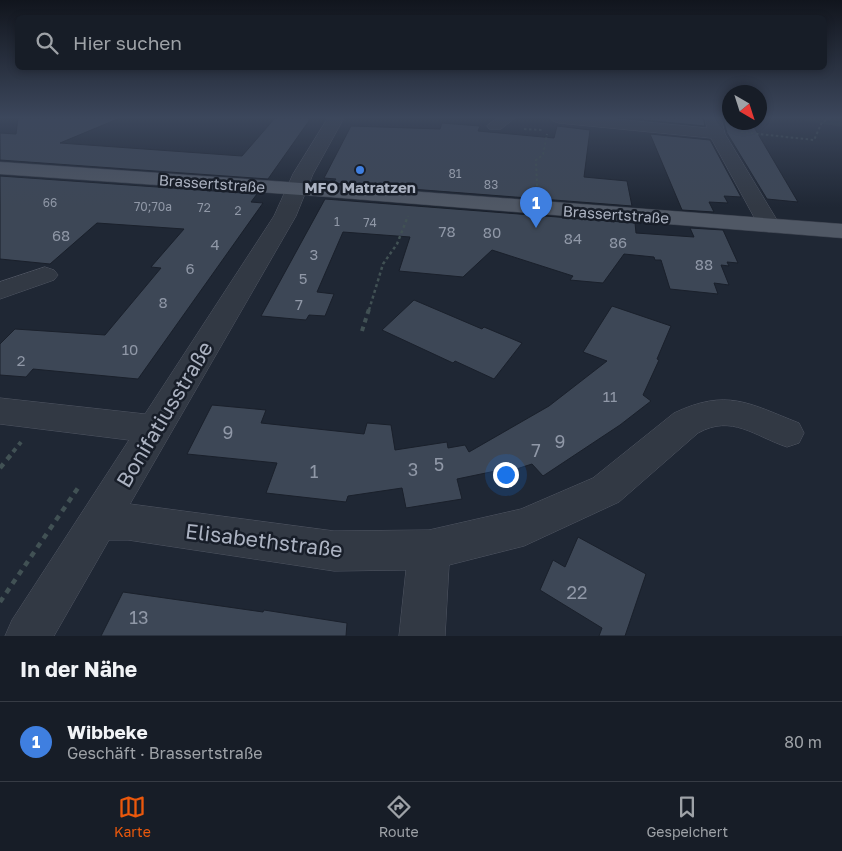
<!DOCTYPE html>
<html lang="de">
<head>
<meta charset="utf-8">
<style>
	body { margin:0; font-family:"Golos Text",sans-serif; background:#20262f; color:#f1f3f6 }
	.compass { position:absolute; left:722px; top:85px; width:45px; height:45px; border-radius:50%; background:#171d27; box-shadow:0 2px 8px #0003; rotate:141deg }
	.you { position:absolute; left:505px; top:474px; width:18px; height:18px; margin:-12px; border:4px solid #fff; border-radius:50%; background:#1a73e8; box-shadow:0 0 0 8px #1a73e833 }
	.badge { display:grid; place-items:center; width:32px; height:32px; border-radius:50%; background:#ea580c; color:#fff; font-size:16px; font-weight:700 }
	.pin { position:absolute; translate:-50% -41px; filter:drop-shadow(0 1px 2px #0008) }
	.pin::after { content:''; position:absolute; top:26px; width:18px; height:15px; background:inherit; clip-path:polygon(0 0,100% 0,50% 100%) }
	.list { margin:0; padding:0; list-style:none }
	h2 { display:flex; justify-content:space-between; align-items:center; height:65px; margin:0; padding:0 20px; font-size:21px }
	h2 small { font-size:16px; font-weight:400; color:#9ea2a7 }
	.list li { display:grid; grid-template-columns:32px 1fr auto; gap:15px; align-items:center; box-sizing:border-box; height:80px; padding:0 20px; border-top:1px solid #363b44 }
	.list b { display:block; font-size:19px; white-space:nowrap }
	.list p { margin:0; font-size:16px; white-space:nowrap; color:#9ea2a7 }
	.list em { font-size:16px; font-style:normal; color:#9ea2a7 }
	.icon { flex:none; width:28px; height:28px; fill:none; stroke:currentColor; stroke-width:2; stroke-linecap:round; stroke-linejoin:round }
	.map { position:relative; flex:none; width:842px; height:636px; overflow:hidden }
	.search { position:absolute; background:#171d27; box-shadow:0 2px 8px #0003; left:15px; right:15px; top:15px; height:55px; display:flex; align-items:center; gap:12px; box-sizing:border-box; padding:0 18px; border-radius:8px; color:#9ea2a7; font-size:19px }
	.sheet { height:145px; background:#171d27 }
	nav { display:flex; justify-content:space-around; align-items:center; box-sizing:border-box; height:70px; border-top:1px solid #363b44; background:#171d27; font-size:14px; color:#9ea2a7 }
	nav a { display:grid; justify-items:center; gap:2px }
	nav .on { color:#ea580c }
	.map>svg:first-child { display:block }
	.green { fill:#243537 }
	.building { fill:#3d4756; stroke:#1a202b }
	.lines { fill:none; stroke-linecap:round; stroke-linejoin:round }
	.minor-casing { stroke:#505663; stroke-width:1 }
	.major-casing { stroke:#3c424e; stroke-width:1 }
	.path-far3 { stroke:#415154; stroke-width:2; stroke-dasharray:2.5 2.5; stroke-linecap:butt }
	.path-far2 { stroke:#415154; stroke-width:2.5; stroke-dasharray:3 3; stroke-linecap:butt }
	.path-far1 { stroke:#415154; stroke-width:4; stroke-dasharray:4.5 4.5; stroke-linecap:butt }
	.path { stroke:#415154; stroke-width:4.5; stroke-dasharray:5.5 5.5; stroke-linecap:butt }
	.minor { fill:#323944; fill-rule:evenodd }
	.major { fill:#505865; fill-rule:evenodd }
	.shop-dot { fill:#3f7fe0; stroke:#181e29; stroke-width:2 }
	.labels { text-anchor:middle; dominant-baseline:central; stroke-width:5; stroke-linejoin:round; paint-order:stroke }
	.far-number-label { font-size:12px; fill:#9098a7 }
	.far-street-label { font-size:15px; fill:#acb3c2; stroke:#181e29 }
	.far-poi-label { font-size:15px; font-weight:bold; fill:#acb3c2; stroke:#181e29 }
	.number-label { font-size:15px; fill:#9098a7 }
	.near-number-label { font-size:18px; fill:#9098a7 }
	.near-street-label { font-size:21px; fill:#acb3c2; stroke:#181e29 }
</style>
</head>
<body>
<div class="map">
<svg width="842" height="636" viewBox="0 0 842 636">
	<rect width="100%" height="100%" fill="#1f2734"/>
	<!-- green -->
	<path class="green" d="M807,118H842V127L804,121Z"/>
	<!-- building -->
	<path class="building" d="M18,118H120L60,143L242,156L275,118H311L268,179L0,160V133L16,134Z
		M643,118H703L705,126L644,120Z
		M723,118H730V122H751L798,202L767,199L727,133Z
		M442,123L480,126L478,131L554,138L557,126L590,130L584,177L627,181L632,206L333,183L336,179L324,178L351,126L440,129Z
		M650,134L710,140L741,197L724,196L728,203L709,202L714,212L682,210Z
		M0,176L257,194L251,202L263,203L138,379L33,369L26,377L0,375V344L15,329L105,335L161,268L151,267L184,229L97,223L50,264L0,259Z
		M325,199L635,223L636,233L694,237L690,228L723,230L738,263L727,262L729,266L721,265L729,285L714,283L718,294L670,289L661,260H655L654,257L624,254L603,283L570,280L573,276L492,250L463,277L399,271L410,237L343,232L317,292L334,294L325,316L309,315L306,320L261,316Z
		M414,300L482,329L484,327L522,343L494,379L455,361L453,363L382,330Z
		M612,306L671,326L657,359L659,360L643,395L651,401L620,425L543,476L532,464L507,472L505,469L457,479L462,499L406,508L402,488L348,496L346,502L266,493L277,463L187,454L212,405L266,410L261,423L364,434L367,423L391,425L395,450L447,442L448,448L465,445L469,452L549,406L607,361L583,352Z
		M578,537L646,574L625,636H599L602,628L540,590L553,560L565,567Z
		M123,592L263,612L264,610L347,623L346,636H101Z"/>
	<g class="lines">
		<!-- minor casing -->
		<g class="minor-casing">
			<path id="minor" d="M328,118H344L313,174L296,216L130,504L334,531L429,530L521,509L593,478L674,413C727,388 748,403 799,423L804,433L799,443L787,447C754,436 732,414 698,433L619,502L524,546L449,565L445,636H399L406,570L334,571L128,540H109L54,636H5L12,620L129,440L0,424V398L145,414L274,216L293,174Z
				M497,118H515L501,129H489L487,126Z
				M551,118H604L707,128L705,118H721L725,134L780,225L777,230L769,232L761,230L711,138L559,123L553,121Z
				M45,267L54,270L58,275L54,280L0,299V282Z"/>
		</g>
		<!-- major casing -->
		<g class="major-casing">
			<path id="major" d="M0,162L330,185L842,224V238L330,197L0,174Z"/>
		</g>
		<!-- path-far3 -->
		<path class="path-far3" d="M524,129L542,130
			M741,132L814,140L822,122L833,118
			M537,186L536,160L543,155L547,134"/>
		<!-- path-far2 -->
		<path class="path-far2" d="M369,310L383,264L397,244L408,216"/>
		<!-- path-far1 -->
		<path class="path-far1" d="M362,331L369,309
			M13,452L21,442"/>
		<!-- path -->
		<path class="path" d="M0,468L14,451
			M0,602L78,488"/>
		<!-- minor -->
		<use href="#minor" class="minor"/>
		<!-- major -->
		<use href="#major" class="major"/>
	</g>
	<!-- sky -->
	<linearGradient id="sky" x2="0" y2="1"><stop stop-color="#11151d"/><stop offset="0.57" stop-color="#3c475c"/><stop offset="1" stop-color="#3c475c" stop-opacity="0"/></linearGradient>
	<rect width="842" height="207" fill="url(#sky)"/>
	<!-- markers -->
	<circle class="shop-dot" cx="360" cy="170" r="5"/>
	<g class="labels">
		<!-- far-number labels -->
		<g class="far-number-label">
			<text x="455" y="173">81</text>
			<text x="491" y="184">83</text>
			<text x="50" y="202">66</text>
			<text x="153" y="206">70;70a</text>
			<text x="204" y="207">72</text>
			<text x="238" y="210">2</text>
			<text x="337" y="221">1</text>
			<text x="370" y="222">74</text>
		</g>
		<!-- far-street labels -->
		<g class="far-street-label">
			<text transform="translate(212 183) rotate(4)">Brassertstraße</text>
			<text transform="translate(616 214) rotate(4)">Brassertstraße</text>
		</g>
		<!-- far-poi labels -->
		<g class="far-poi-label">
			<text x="360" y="187">MFO Matratzen</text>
		</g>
		<!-- number labels -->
		<g class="number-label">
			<text x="447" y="231">78</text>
			<text x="492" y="232">80</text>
			<text x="61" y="235">68</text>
			<text x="573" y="238">84</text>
			<text x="618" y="242">86</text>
			<text x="215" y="244">4</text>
			<text x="314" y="254">3</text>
			<text x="704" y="264">88</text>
			<text x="190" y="268">6</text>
			<text x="303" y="278">5</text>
			<text x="163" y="302">8</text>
			<text x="299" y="304">7</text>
			<text x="130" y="349">10</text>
			<text x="21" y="360">2</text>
			<text x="610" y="396">11</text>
		</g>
		<!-- near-number labels -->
		<g class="near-number-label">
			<text x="228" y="432">9</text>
			<text x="560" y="441">9</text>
			<text x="536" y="450">7</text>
			<text x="439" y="464">5</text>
			<text x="413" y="469">3</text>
			<text x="314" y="471">1</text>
			<text x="577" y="592">22</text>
			<text x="139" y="617">13</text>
		</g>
		<!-- near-street labels -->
		<g class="near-street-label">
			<text transform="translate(164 414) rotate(-59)">Bonifatiusstraße</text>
			<text transform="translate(264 540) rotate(7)">Elisabethstraße</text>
		</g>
	</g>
</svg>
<svg class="compass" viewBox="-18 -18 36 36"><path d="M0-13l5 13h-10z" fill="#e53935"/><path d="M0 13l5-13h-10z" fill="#9ea2a7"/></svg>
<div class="you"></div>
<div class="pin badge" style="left:536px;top:228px;background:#3f7fe0">1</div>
<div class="search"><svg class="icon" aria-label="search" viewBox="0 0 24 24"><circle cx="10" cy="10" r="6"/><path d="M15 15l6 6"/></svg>Hier suchen</div>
</div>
<section class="sheet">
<h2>In der Nähe<small></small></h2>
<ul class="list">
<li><span class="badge" style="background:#3f7fe0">1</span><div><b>Wibbeke</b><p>Geschäft · Brassertstraße</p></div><em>80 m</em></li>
</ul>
</section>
<nav>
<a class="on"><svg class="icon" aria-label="map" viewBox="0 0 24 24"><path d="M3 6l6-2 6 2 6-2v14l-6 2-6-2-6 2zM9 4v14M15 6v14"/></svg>Karte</a>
<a><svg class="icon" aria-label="directions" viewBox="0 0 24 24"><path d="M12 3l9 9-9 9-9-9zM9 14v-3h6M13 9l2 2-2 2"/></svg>Route</a>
<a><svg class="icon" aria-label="saved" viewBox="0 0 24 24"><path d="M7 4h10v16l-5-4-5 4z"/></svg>Gespeichert</a>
</nav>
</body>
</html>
